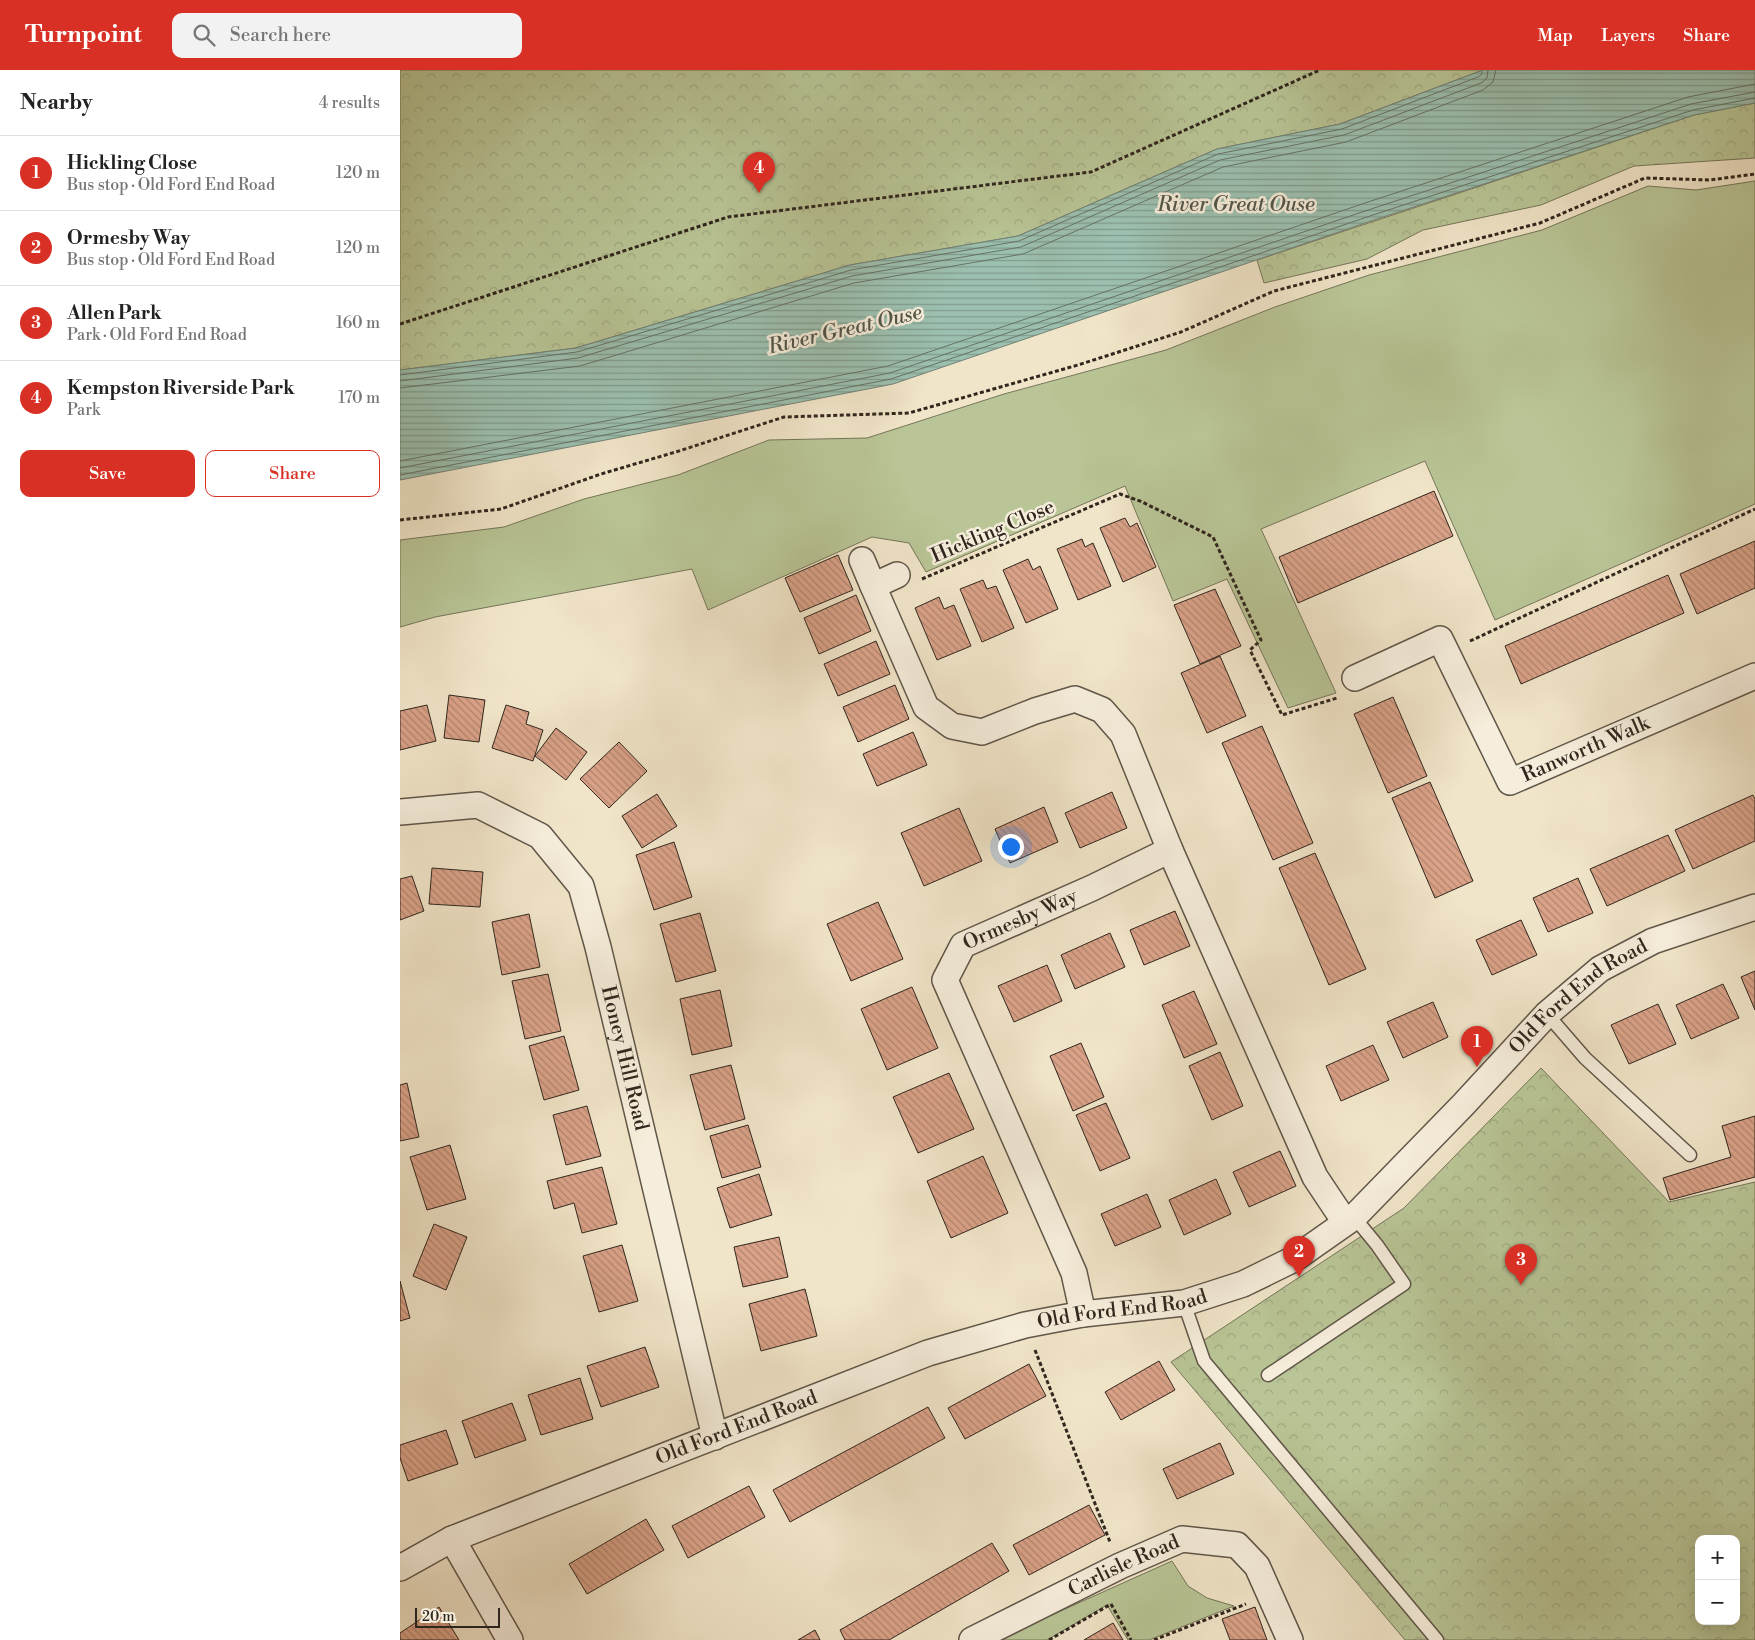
<!DOCTYPE html>
<html lang="en">
<head>
<meta charset="utf-8">
<style>
	body { margin:0; font-family:"Libre Bodoni",serif; background:#f2f2f2; color:#222 }
	.controls { position:absolute; right:15px; bottom:15px; display:grid; overflow:hidden; border-radius:10px; box-shadow:0 5px 20px #0002 }
	.controls button { width:45px; height:45px; display:grid; place-items:center; padding:0; border:0; border-bottom:1px solid #e0e0e0; background:#fff; color:#222; font:25px sans-serif }
	.scale { position:absolute; left:15px; bottom:12px; width:85px; box-sizing:border-box; padding-left:5px; border:2px solid #30261e; border-top:0; font-size:14px; line-height:18px; white-space:nowrap; color:#30261e; -webkit-text-stroke:4px #f6eedc; paint-order:stroke }
	.you { position:absolute; left:610px; top:776px; width:18px; height:18px; margin:-12px; border:4px solid #fff; border-radius:50%; background:#1a73e8; box-shadow:0 0 0 8px #1a73e833 }
	.badge { display:grid; place-items:center; width:32px; height:32px; border-radius:50%; background:#d93025; color:#fff; font-size:16px; font-weight:700 }
	.pin { position:absolute; translate:-50% -41px; filter:drop-shadow(0 1px 2px #0008) }
	.pin::after { content:''; position:absolute; top:26px; width:18px; height:15px; background:inherit; clip-path:polygon(0 0,100% 0,50% 100%) }
	.list { margin:0; padding:0; list-style:none }
	h2 { display:flex; justify-content:space-between; align-items:center; height:65px; margin:0; padding:0 20px; font-size:21px }
	h2 small { font-size:16px; font-weight:400; color:#767676 }
	.list li { display:grid; grid-template-columns:32px 1fr auto; gap:15px; align-items:center; box-sizing:border-box; height:75px; padding:0 20px; border-top:1px solid #e0e0e0 }
	.list b { display:block; font-size:19px; white-space:nowrap }
	.list p { margin:0; font-size:16px; white-space:nowrap; color:#767676 }
	.list em { font-size:16px; font-style:normal; color:#767676 }
	.actions { display:flex; gap:10px; padding:15px 20px }
	.actions a { flex:1; padding:11px 0; border:1px solid #d93025; border-radius:10px; text-align:center; font-size:18px; color:#d93025 }
	.actions .main { background:#d93025; color:#fff }
	.icon { flex:none; width:28px; height:28px; fill:none; stroke:currentColor; stroke-width:2; stroke-linecap:round; stroke-linejoin:round }
	.map { position:relative; flex:none; width:1355px; height:1570px; overflow:hidden }
	header { display:flex; align-items:center; gap:30px; box-sizing:border-box; height:70px; padding:0 25px; background:#d93025; color:#fff }
	header strong { font-size:24px }
	nav { display:flex; gap:28px; margin-inline-start:auto; font-size:18px }
	.search { width:350px; height:45px; background:#f2f2f2; display:flex; align-items:center; gap:12px; box-sizing:border-box; padding:0 18px; border-radius:10px; color:#767676; font-size:19px }
	main { display:flex }
	aside { flex:1; background:#fff }
	.map>svg:first-child { display:block }
	.green { fill:#b9c596; stroke:#74765a }
	.forest { fill:url(#forest-crowns); stroke:#74765a; fill-rule:evenodd }
	.water { fill:url(#water-rules); stroke:#718276 }
	.lines { fill:none; stroke-linecap:round; stroke-linejoin:round }
	.shore { stroke:#667367; stroke-width:1 }
	.building { fill:url(#building-back-hatch); stroke:#30261e }
	.lane-casing { stroke:#605649; stroke-width:15 }
	.street-casing { stroke:#605649; stroke-width:28 }
	.path { stroke:#30261e; stroke-width:3; stroke-dasharray:4 2.5; stroke-linecap:butt }
	.lane { stroke:#f6eedc; stroke-width:12 }
	.street { stroke:#f6eedc; stroke-width:25 }
	.labels { text-anchor:middle; dominant-baseline:central; stroke-width:5; stroke-linejoin:round; paint-order:stroke }
	.street-label { font-size:20px; fill:#30261e; stroke:#f6eedc }
	.water-label { font-size:21px; font-style:italic; fill:#50544a; stroke:#f6eedc }
</style>
</head>
<body>
<header>
<strong>Turnpoint</strong>
<div class="search"><svg class="icon" aria-label="search" viewBox="0 0 24 24"><circle cx="10" cy="10" r="6"/><path d="M15 15l6 6"/></svg>Search here</div>
<nav><a>Map</a><a>Layers</a><a>Share</a></nav>
</header>
<main>
<aside>
<h2>Nearby<small>4 results</small></h2>
<ul class="list">
<li><span class="badge">1</span><div><b>Hickling Close</b><p>Bus stop · Old Ford End Road</p></div><em>120 m</em></li>
<li><span class="badge">2</span><div><b>Ormesby Way</b><p>Bus stop · Old Ford End Road</p></div><em>120 m</em></li>
<li><span class="badge">3</span><div><b>Allen Park</b><p>Park · Old Ford End Road</p></div><em>160 m</em></li>
<li><span class="badge">4</span><div><b>Kempston Riverside Park</b><p>Park</p></div><em>170 m</em></li>
</ul>
<div class="actions"><a class="main">Save</a><a>Share</a></div>
</aside>
<div class="map">
<svg width="1355" height="1570" viewBox="0 0 1355 1570">
	<defs>
		<pattern id="forest-crowns" width="20" height="18" patternUnits="userSpaceOnUse" patternTransform="scale(1.25)"><rect width="20" height="18" fill="#b9c596"/><path d="M2 6a3 3 0 1 1 6 0M12 15a3 3 0 1 1 6 0" fill="none" stroke="#9fa981"/></pattern>
		<pattern id="water-rules" width="6" height="5" patternUnits="userSpaceOnUse" patternTransform="scale(1.25)"><rect width="6" height="5" fill="#9cc0b0"/><path d="M0 2.5h6" fill="none" stroke="#809c8f"/></pattern>
		<pattern id="building-back-hatch" width="6" height="6" patternUnits="userSpaceOnUse" patternTransform="scale(1.25)"><rect width="6" height="6" fill="#daa288"/><path d="M-1 5l2 2M0 0l6 6M5-1l2 2" fill="none" stroke="#b1846f"/></pattern>
	</defs>
	<rect width="100%" height="100%" fill="#f1e5c9"/>
	<filter id="stains"><feTurbulence type="fractalNoise" baseFrequency=".004" numOctaves="4"/><feColorMatrix values="0 0 0 0 .2 0 0 0 0 .09 0 0 0 0 .02 0 0 0 .5 -.17"/></filter>
	<radialGradient id="worn" r=".72"><stop offset=".6" stop-color="#630" stop-opacity="0"/><stop offset="1" stop-color="#630" stop-opacity=".3"/></radialGradient>
	<!-- green -->
	<path class="green" d="M1355,111V434L1095,550L1025,391L861,459L936,623L888,638L827,509L773,531L725,416L526,502L509,473L472,467L308,540L292,499L35,547L0,557V470L104,457L184,429L278,405L369,370L467,368L604,324L766,280L875,237L969,205L1142,160L1248,116L1296,120Z
		M772,1491L788,1516L807,1528L834,1536L749,1570H728L707,1535L647,1570H596Z"/>
	<!-- forest -->
	<path class="forest" d="M0,0H1083L940,54L817,79L618,166L450,195L176,278L0,300Z
		M1355,33V88L1234,96L1141,135L1023,160L967,189L864,213L857,190L1294,45Z
		M1141,998L1269,1132L1355,1112V1570H1005L771,1292L1004,1138ZM1299,1469H1336V1551H1299Z"/>
	<!-- water -->
	<path class="water" d="M1083,0H1355V33L1294,45L968,152L493,314L0,410V300L176,278L450,195L618,166L817,79L940,54Z"/>
	<g class="lines">
		<!-- shore -->
		<path class="shore" d="M0,305L177,282L451,200L619,171L818,84L942,59L1078,7L1082,4V0
			M0,311L178,288L452,206L621,177L820,90L944,65L1081,13L1087,8L1088,0
			M0,318L180,296L454,213L623,184L823,97L946,72L1083,20L1093,12L1096,0
			M0,391L488,296L962,134L1288,27L1355,14
			M0,398L490,303L965,141L1291,34L1355,22
			M0,405L491,309L967,147L1293,40L1355,28"/>
	</g>
	<!-- building -->
	<path class="building" d="M1034,421L1053,466L898,533L879,487Z
		M725,448L730,457L737,453L756,497L723,512L700,458Z
		M682,469L685,477L693,473L711,516L678,530L657,479Z
		M1355,471V518L1297,544L1280,504Z
		M438,485L453,520L400,542L385,508Z
		M628,489L633,500L640,496L658,539L626,553L603,500Z
		M1268,505L1284,543L1121,614L1105,576Z
		M583,510L587,519L596,516L614,558L582,572L560,519Z
		M815,519L841,576L800,594L774,535Z
		M456,525L471,561L419,584L404,548Z
		M539,527L544,539L554,535L571,576L537,590L515,538Z
		M476,571L490,604L438,626L424,594Z
		M820,586L846,646L807,663L781,603Z
		M495,615L509,649L458,672L443,637Z
		M49,625L85,630L79,672L44,668Z
		M993,627L1027,706L988,723L954,644Z
		M27,635L36,671L0,680V641Z
		M106,635L129,642L126,654L143,660L133,691L92,678Z
		M862,656L913,773L873,790L822,673Z
		M156,658L187,682L166,710L135,686Z
		M513,662L527,695L477,716L463,684Z
		M219,672L247,701L209,738L180,709Z
		M1030,712L1073,811L1035,828L992,728Z
		M712,722L727,758L680,778L665,743Z
		M257,724L277,756L242,778L222,746Z
		M1353,725L1355,729V771L1293,799L1275,760Z
		M644,737L658,772L610,793L595,759Z
		M559,738L582,791L524,816L501,763Z
		M1268,765L1285,801L1207,836L1190,799Z
		M274,772L292,827L254,840L236,785Z
		M915,783L966,899L929,915L879,798Z
		M32,798L83,802L80,837L29,834Z
		M12,806L24,841L0,850V809Z
		M1178,808L1193,843L1148,862L1133,828Z
		M478,832L503,889L451,911L427,854Z
		M775,841L790,876L744,895L730,860Z
		M300,843L316,901L276,912L260,854Z
		M129,844L140,897L102,905L92,852Z
		M1121,850L1137,885L1092,905L1076,870Z
		M710,863L725,897L675,919L661,885Z
		M647,895L662,931L614,952L598,916Z
		M1355,901V940L1341,907Z
		M148,904L161,961L125,969L112,911Z
		M1323,914L1339,948L1291,969L1276,935Z
		M512,917L538,978L487,1000L461,939Z
		M320,920L332,976L292,985L280,929Z
		M794,921L817,974L784,988L762,935Z
		M1033,932L1048,967L1003,988L987,952Z
		M1258,934L1276,974L1229,994L1211,955Z
		M164,966L179,1020L144,1030L129,976Z
		M681,973L704,1027L673,1041L650,986Z
		M973,975L989,1010L941,1031L926,996Z
		M820,982L843,1036L812,1050L789,996Z
		M331,995L345,1049L305,1060L290,1005Z
		M549,1003L574,1059L518,1083L493,1027Z
		M7,1013L19,1067L0,1071V1015Z
		M706,1033L730,1088L700,1101L676,1045Z
		M187,1036L201,1086L166,1095L153,1045Z
		M1355,1046V1107L1270,1130L1263,1108L1331,1087L1322,1056Z
		M348,1055L361,1097L322,1108L310,1066Z
		M50,1075L66,1129L27,1140L10,1087Z
		M880,1081L896,1116L849,1137L833,1102Z
		M583,1086L608,1143L551,1168L527,1111Z
		M202,1097L217,1154L182,1163L174,1133L154,1139L147,1111Z
		M359,1104L372,1145L330,1158L317,1118Z
		M816,1109L831,1144L784,1165L769,1130Z
		M747,1124L761,1157L715,1176L701,1144Z
		M34,1154L67,1167L46,1220L13,1206Z
		M379,1167L388,1207L343,1217L334,1177Z
		M222,1175L238,1231L199,1242L183,1186Z
		M0,1211L10,1248L0,1251Z
		M405,1219L417,1266L361,1281L349,1234Z
		M245,1277L259,1317L201,1337L187,1296Z
		M759,1291L775,1320L721,1350L705,1322Z
		M629,1294L646,1326L565,1369L548,1338Z
		M180,1308L193,1349L141,1365L128,1325Z
		M112,1333L126,1370L75,1388L62,1351Z
		M528,1337L545,1368L390,1452L373,1420Z
		M46,1360L58,1394L8,1411L0,1388V1375Z
		M820,1373L834,1404L777,1429L763,1399Z
		M349,1416L365,1447L288,1488L272,1456Z
		M689,1435L705,1465L629,1505L613,1475Z
		M246,1449L264,1480L187,1524L169,1494Z
		M592,1473L609,1501L489,1570H445L440,1560Z
		M39,1537L59,1570H0V1563Z
		M855,1537L867,1570H830L822,1549Z
		M713,1553L723,1570H684Z
		M415,1560L420,1570H398Z"/>
	<g class="lines">
		<!-- lane casing -->
		<g class="lane-casing">
			<path id="lane" d="M1147,944L1185,988L1290,1085
				M784,1233L804,1291L1037,1570
				M868,1305L1004,1214L977,1175L954,1147"/>
		</g>
		<!-- street casing -->
		<g class="street-casing">
			<g id="street">
				<path d="M462,490L473,516"/>
				<path d="M497,505L473,516L526,637L552,656L582,662L635,641L675,629L702,640L723,664L770,780L915,1107L945,1152"/>
				<path id="s1" d="M955,608L1040,569L1110,712L1355,606"/>
				<path id="s2" d="M0,742L78,735L140,766L181,816L198,877L315,1367"/>
				<path id="s3" d="M683,1244L674,1203L545,910L563,875L692,818L770,780"/>
				<path d="M52,1469L110,1570"/>
				<path id="s4" d="M0,1498L52,1469L528,1283L625,1255L683,1244L784,1233L843,1214L894,1189L954,1147L1063,1035L1147,944L1200,899L1253,871L1355,837"/>
				<path id="s5" d="M572,1570L720,1496L782,1469L837,1475L857,1496L890,1570"/>
			</g>
		</g>
		<!-- path -->
		<path class="path" d="M0,254L328,147L691,102L920,0
			M0,450L101,439L201,404L279,381L384,347L509,343L678,295L781,262L874,221L1140,153L1245,108L1310,110L1355,104
			M522,509L720,424L740,431L813,467L861,570L850,580L882,645L937,628
			M1070,571L1355,439
			M635,1280L710,1472
			M711,1534L731,1570
			M649,1570L711,1534
			M754,1570L846,1534"/>
		<!-- lane -->
		<use href="#lane" class="lane"/>
		<!-- street -->
		<use href="#street" class="street"/>
	</g>
	<g class="labels">
		<!-- street labels -->
		<g class="street-label">
			<text transform="translate(593 462) rotate(-23)">Hickling Close</text>
			<text stroke="none"><textPath href="#s1" startOffset="335">Ranworth Walk</textPath></text>
			<text stroke="none"><textPath href="#s3" startOffset="464">Ormesby Way</textPath></text>
			<text stroke="none"><textPath href="#s4" startOffset="1340">Old Ford End Road</textPath></text>
			<text stroke="none"><textPath href="#s2" startOffset="390">Honey Hill Road</textPath></text>
			<text stroke="none"><textPath href="#s4" startOffset="770">Old Ford End Road</textPath></text>
			<text stroke="none"><textPath href="#s4" startOffset="365">Old Ford End Road</textPath></text>
			<text stroke="none"><textPath href="#s5" startOffset="169">Carlisle Road</textPath></text>
		</g>
		<!-- water labels -->
		<g class="water-label">
			<text x="836" y="135">River Great Ouse</text>
			<text transform="translate(445 260) rotate(-13)">River Great Ouse</text>
		</g>
	</g>
	<rect width="100%" height="100%" filter="url(#stains)"/>
	<rect width="100%" height="100%" fill="url(#worn)"/>
</svg>
<div class="controls">
<button>+</button>
<button>−</button>
</div>
<div class="scale">20 m</div>
<div class="you"></div>
<div class="pin badge" style="left:1077px;top:997px">1</div>
<div class="pin badge" style="left:899px;top:1207px">2</div>
<div class="pin badge" style="left:1121px;top:1215px">3</div>
<div class="pin badge" style="left:359px;top:123px">4</div>
</div>
</main>
</body>
</html>
